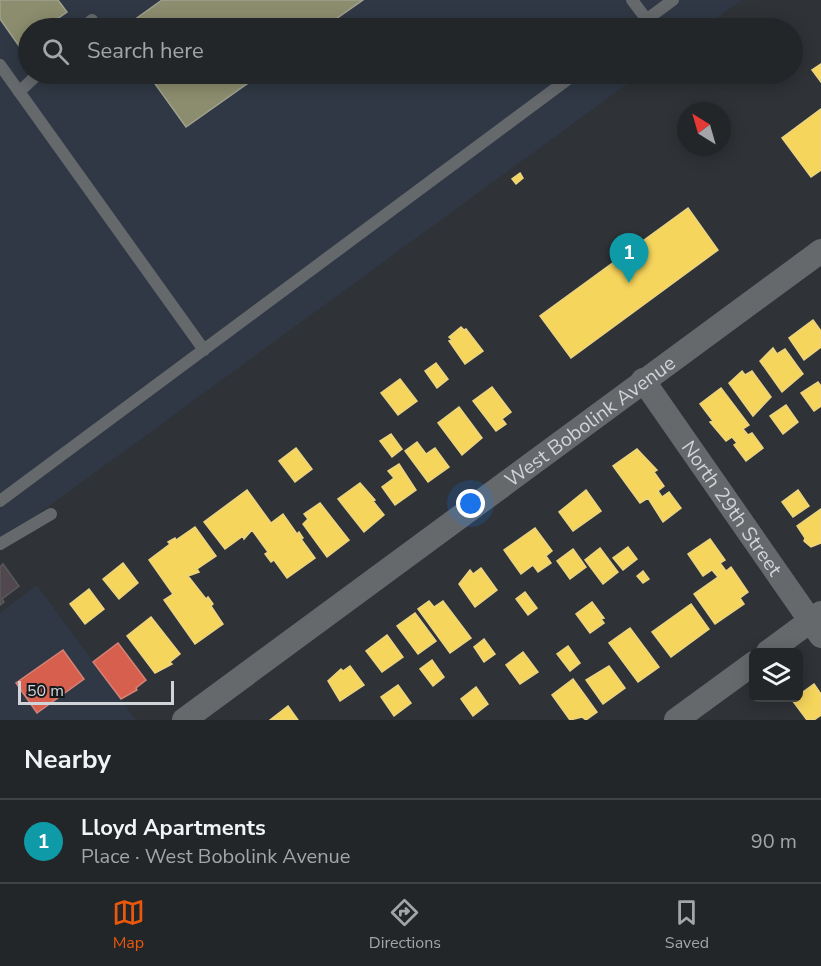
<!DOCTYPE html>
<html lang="en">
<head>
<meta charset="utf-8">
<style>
	body { margin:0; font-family:"Nunito Sans",sans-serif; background:#2b2e30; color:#f1f3f6 }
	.controls { position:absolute; right:18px; bottom:18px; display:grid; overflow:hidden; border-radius:9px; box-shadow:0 3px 15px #0003 }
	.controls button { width:54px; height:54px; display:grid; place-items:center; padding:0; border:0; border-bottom:2px solid #404345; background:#232628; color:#f1f3f6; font:30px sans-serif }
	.compass { position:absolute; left:677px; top:102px; width:54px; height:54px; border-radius:50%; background:#232628; box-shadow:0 3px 15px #0003; rotate:323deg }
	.scale { position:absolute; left:18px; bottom:15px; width:156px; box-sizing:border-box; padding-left:6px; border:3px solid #d0d3d8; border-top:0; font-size:16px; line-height:21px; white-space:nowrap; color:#d0d3d8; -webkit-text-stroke:4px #16191c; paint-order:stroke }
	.you { position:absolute; left:471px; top:504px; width:21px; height:21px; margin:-15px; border:4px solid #fff; border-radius:50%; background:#1a73e8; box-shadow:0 0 0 9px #1a73e833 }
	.badge { display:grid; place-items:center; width:39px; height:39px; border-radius:50%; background:#ea580c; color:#fff; font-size:20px; font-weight:700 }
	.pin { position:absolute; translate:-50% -50px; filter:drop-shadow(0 2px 3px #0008) }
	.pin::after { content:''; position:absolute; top:32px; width:21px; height:18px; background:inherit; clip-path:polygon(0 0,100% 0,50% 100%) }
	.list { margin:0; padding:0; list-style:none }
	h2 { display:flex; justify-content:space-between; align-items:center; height:78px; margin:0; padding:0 24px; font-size:26px }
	h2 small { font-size:20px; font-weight:400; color:#a3a5a8 }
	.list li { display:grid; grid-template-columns:39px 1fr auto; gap:18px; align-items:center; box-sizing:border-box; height:84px; padding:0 24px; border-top:2px solid #404345 }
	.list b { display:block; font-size:22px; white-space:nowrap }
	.list p { margin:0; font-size:20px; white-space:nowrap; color:#a3a5a8 }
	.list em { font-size:20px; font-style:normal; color:#a3a5a8 }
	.icon { flex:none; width:33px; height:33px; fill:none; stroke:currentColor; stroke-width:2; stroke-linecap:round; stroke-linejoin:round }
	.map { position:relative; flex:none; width:821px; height:720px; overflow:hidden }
	.search { position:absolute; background:#232628; box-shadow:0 3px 15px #0003; left:18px; right:18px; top:18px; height:66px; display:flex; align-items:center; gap:15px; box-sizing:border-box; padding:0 21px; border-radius:33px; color:#a3a5a8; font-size:22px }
	.sheet { height:162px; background:#232628 }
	nav { display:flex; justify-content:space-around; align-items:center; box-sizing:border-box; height:84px; border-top:2px solid #404345; background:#232628; font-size:16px; color:#a3a5a8 }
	nav a { display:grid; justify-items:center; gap:3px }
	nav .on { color:#ea580c }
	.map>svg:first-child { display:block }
	.built { fill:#2f3844 }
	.homes { fill:#f6d55c; stroke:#ebd481; stroke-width:1.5 }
	.shops { fill:#d6604d; stroke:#d48277; stroke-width:1.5 }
	.industry { fill:#8c8c6e; stroke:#a0a18e; stroke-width:1.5 }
	.building { fill:#51474e; stroke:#59595b; stroke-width:1.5 }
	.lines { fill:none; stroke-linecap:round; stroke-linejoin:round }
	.lane { stroke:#66696c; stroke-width:12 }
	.street { stroke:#66696c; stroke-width:24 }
	.labels { text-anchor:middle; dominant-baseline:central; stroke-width:6; stroke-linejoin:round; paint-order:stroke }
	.street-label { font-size:20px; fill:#d0d3d8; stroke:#16191c }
</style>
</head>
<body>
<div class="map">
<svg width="821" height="720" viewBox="0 0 821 720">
	<rect width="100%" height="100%" fill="#2f3236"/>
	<!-- built -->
	<path class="built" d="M0,0H742L703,28H28V74H641L0,542Z
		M37,585L136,720H0V613Z"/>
	<!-- homes -->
	<path class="homes" d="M821,64V82L812,70Z
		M821,109V170L811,177L782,138Z
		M520,173L523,178L516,184L512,179Z
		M688,208L718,250L571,358L540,316Z
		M813,320L821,331V347L804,360L789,338Z
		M461,327L464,330L466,329L483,351L465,364L449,341L452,340L449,337Z
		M773,348L777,354L785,349L803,374L782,392L760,361Z
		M436,363L448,379L437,388L425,371Z
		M742,371L745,375L752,371L771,397L753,416L729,383Z
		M400,379L417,401L398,415L381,393Z
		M818,382L821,386V406L814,411L801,393Z
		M492,387L511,412L502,419L506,424L496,431L473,401Z
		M721,388L749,425L743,429L748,435L752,433L763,448L746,461L734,445L737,443L732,437L726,441L710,422L713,421L700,404Z
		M786,405L798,422L783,434L770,416Z
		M459,407L482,438L462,455L438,423Z
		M391,434L402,449L392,457L380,441Z
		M417,442L426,454L435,448L449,467L428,482L405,451Z
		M296,448L312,469L295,482L279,461Z
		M637,449L657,470L654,472L664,486L658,491L662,497L669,492L681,508L663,522L648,498L640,503L613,466Z
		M399,464L416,490L395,505L382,487L394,478L388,471Z
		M360,483L375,500L373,501L384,515L364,532L338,499Z
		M247,490L271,523L283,514L297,534L299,532L303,538L301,539L315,558L287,578L274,560L271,562L265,554L268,552L252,530L244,539L243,536L225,549L204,522Z
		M586,490L601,511L573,531L559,512Z
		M798,490L809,506L793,517L782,502Z
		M320,503L349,540L327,557L303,524L308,519L304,514Z
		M821,509V543L811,547L804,541L805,538L797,526Z
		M195,527L216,556L197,569L199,572L188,576L206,599L208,597L213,604L211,606L223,624L195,644L164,600L173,594L149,560L170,544L168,542L175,538L176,540Z
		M535,528L552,551L546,556L551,563L538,572L533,565L521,574L504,550Z
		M710,539L725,560L720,563L726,571L731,567L748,592L740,598L744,604L715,624L694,594L718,577L712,570L703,576L688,554Z
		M628,547L637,559L623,570L613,558Z
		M600,548L618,572L603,584L585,560Z
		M573,549L586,567L570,579L557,561Z
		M123,563L138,583L119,599L103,579Z
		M481,568L497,590L475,607L459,584L470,570L473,574Z
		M643,571L649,579L643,583L637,576Z
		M89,589L104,609L85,624L70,604Z
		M525,592L537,608L528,615L516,599Z
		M429,601L434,607L443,601L471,638L450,653L418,609Z
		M592,602L604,618L601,619L604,623L590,633L576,614Z
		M691,604L709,629L671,657L652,632Z
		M415,613L436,641L418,654L397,626Z
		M151,617L180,654L170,662L172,664L155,673L127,636Z
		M630,628L659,667L638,682L609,643Z
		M387,635L403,657L382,672L366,651Z
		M484,639L495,654L484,662L474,647Z
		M568,646L580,663L570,671L557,654Z
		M523,652L538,672L520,684L506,665Z
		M432,660L444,677L433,686L420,669Z
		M350,666L364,685L340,701L328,681L341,669L343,671Z
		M609,666L625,688L603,704L586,680Z
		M573,679L597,712L586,720L582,717L570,720L552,695Z
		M814,684L821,694V715L814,720H807L792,700Z
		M398,685L411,703L394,716L381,697Z
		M476,687L488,704L473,716L461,699Z
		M288,706L298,720H270Z"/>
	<!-- shops -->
	<path class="shops" d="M118,643L146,680L136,688L137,690L121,699L93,662Z
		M63,650L84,679L37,713L16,683Z"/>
	<!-- industry -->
	<path class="industry" d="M0,0H58L67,12L44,28H28V40L19,46L0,19Z
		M162,0H363L323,28H123Z
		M148,74H261L186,127Z"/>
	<!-- building -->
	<path class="building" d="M3,564L19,586L2,599L4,602L0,605V567Z"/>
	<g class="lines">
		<!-- lane -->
		<path class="lane" d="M632,0L647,20
			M83,28L92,20
			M635,28L673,0
			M0,65L204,350
			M19,92L38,74
			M0,501L575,74
			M0,544L51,514"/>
		<!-- street -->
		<g class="street">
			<path id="s1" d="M643,380L821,636"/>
			<path d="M768,652L821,613"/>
			<path id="s2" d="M184,720L821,251"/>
			<path d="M676,720L754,663"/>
		</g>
	</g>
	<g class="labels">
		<!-- street labels -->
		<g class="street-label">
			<text stroke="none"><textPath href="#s2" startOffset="504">West Bobolink Avenue</textPath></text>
			<text stroke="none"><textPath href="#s1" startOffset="156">North 29th Street</textPath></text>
		</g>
	</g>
</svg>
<div class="controls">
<button><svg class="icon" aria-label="layers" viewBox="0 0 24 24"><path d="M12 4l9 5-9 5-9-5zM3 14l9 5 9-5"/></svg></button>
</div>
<svg class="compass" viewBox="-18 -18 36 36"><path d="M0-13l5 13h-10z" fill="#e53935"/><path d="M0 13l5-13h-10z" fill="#a3a5a8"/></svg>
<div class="scale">50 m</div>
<div class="you"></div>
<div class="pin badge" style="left:629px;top:283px;background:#0f9aa8">1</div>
<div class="search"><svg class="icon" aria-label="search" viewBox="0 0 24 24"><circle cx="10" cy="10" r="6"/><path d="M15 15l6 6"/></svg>Search here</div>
</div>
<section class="sheet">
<h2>Nearby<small></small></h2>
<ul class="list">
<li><span class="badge" style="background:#0f9aa8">1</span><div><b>Lloyd Apartments</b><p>Place · West Bobolink Avenue</p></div><em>90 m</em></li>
</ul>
</section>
<nav>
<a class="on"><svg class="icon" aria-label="map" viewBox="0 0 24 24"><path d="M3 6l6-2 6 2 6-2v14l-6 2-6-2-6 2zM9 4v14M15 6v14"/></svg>Map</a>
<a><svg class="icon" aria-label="directions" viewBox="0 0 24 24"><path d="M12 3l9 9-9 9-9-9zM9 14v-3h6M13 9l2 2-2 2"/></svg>Directions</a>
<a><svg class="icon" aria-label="saved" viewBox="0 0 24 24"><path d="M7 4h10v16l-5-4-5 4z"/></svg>Saved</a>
</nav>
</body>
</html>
